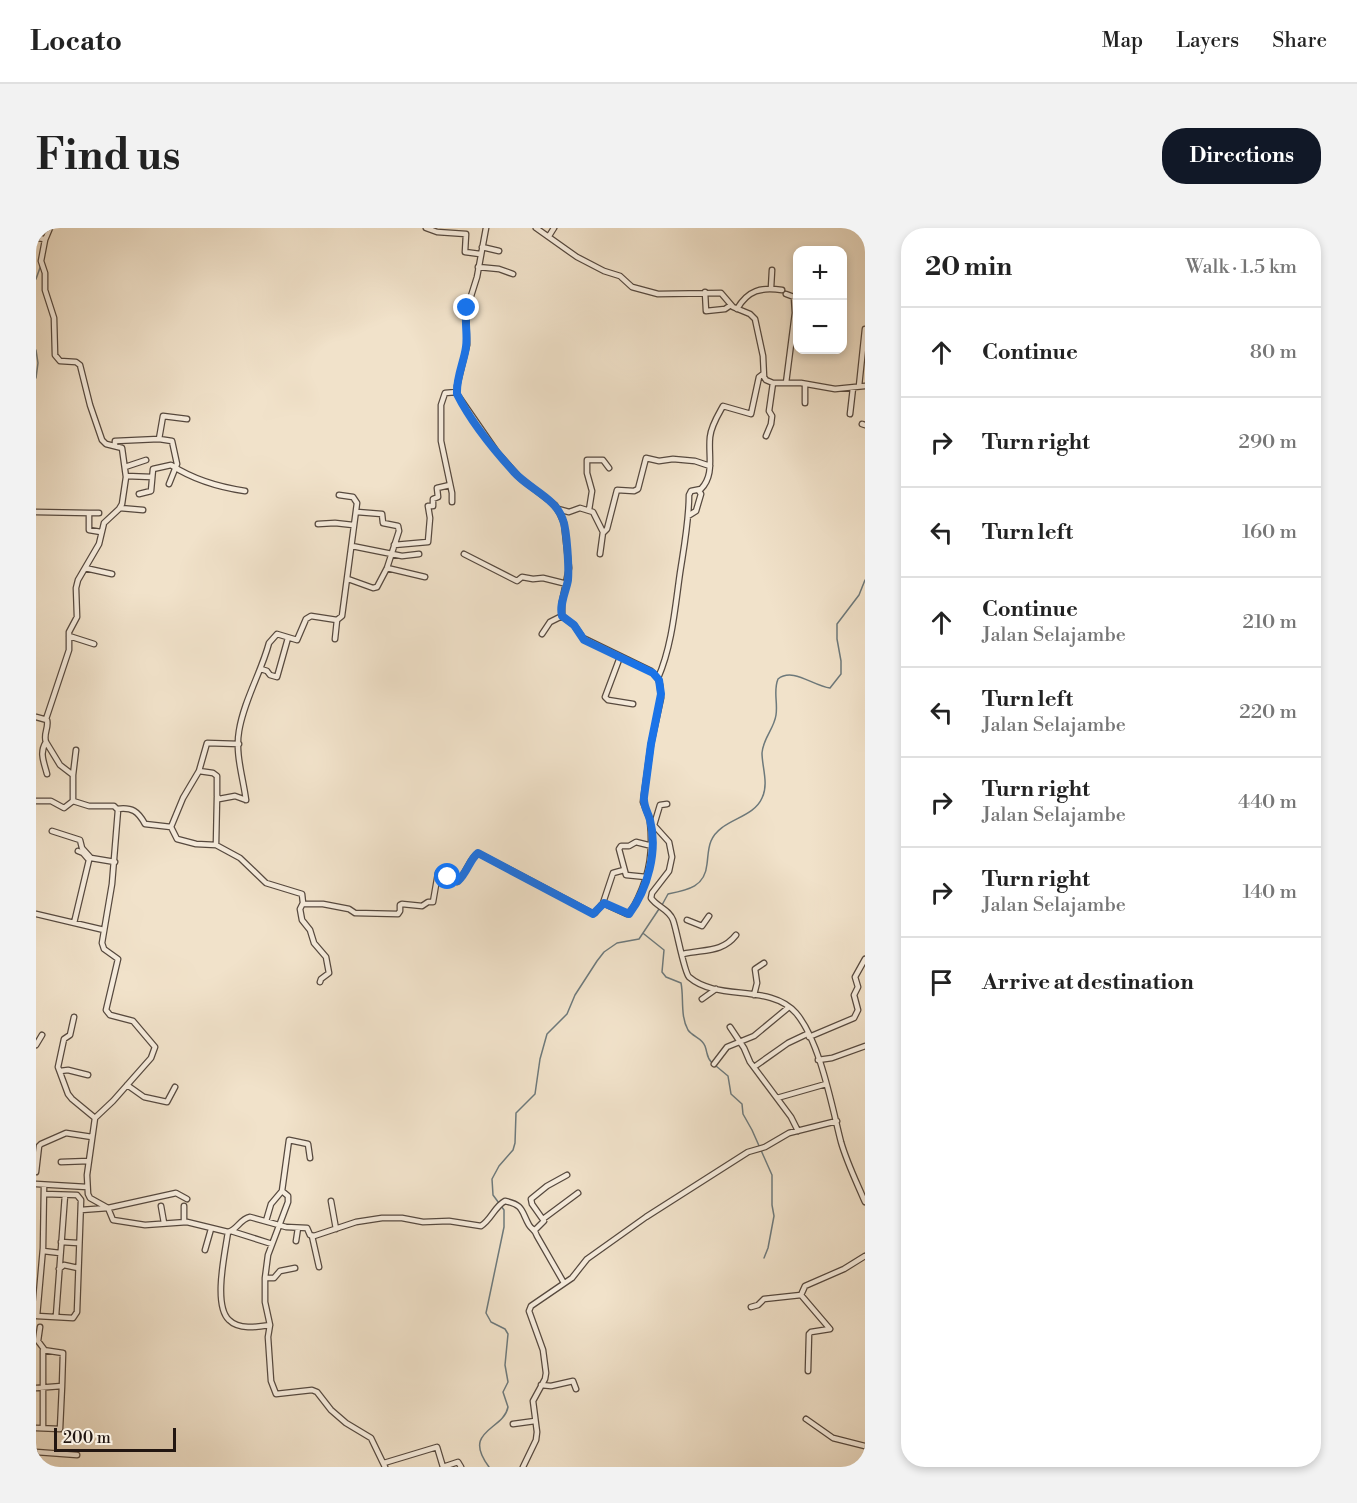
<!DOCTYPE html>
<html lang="en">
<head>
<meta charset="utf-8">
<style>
	body { margin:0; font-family:"Libre Bodoni",serif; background:#f2f2f2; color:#222 }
	.controls { position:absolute; right:18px; top:18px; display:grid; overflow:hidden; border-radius:12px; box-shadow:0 3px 9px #0003 }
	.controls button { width:54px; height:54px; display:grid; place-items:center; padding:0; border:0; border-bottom:2px solid #e0e0e0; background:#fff; color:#222; font:30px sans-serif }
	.scale { position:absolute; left:18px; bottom:15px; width:122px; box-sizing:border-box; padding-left:6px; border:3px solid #221611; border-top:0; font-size:16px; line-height:21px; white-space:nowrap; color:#221611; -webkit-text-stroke:4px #f6ecdd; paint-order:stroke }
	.stop { position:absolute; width:18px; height:18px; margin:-14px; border:4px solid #1a73e8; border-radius:50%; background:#fff }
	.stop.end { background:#1a73e8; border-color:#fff; box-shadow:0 2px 6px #0008 }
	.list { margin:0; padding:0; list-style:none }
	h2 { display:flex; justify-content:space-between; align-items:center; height:78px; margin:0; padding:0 24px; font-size:26px }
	h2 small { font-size:20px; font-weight:400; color:#767676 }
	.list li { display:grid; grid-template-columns:39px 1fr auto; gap:18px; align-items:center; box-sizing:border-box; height:90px; padding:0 24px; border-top:2px solid #e0e0e0 }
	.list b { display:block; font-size:22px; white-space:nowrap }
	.list p { margin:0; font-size:20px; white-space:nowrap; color:#767676 }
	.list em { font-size:20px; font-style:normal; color:#767676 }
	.icon { flex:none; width:33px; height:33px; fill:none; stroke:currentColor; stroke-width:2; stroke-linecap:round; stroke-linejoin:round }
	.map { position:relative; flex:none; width:829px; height:1239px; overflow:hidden; border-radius:24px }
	header { display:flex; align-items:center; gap:36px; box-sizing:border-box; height:84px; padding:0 30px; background:#fff; border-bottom:2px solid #e0e0e0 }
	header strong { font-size:28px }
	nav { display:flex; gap:33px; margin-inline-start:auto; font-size:21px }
	.intro { display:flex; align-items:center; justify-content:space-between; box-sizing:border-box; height:144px; padding:0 36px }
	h1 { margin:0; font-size:42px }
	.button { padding:15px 27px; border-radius:24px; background:#111827; color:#fff; font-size:21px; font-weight:700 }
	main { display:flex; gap:36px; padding:0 36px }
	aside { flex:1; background:#fff; border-radius:24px; box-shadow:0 3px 9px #0003 }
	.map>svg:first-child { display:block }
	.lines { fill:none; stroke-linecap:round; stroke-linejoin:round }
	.stream { stroke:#6d797b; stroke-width:1.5 }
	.minor-casing { stroke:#56493f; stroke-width:7 }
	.minor { stroke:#f6ecdd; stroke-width:4.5 }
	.route { stroke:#1a73e8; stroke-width:8 }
</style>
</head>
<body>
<header>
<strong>Locato</strong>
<nav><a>Map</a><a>Layers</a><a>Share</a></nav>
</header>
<div class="intro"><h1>Find us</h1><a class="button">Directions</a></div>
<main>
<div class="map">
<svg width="829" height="1239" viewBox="0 0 829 1239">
	<rect width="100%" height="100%" fill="#f1e2ca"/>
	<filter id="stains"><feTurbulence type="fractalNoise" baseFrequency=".00333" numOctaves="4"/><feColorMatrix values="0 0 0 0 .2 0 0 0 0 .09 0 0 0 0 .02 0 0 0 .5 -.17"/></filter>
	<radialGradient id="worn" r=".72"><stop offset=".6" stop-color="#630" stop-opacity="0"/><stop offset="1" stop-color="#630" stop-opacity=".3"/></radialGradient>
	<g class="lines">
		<!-- stream -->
		<path class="stream" d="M0,51L5,37
			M0,122L2,135L0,150
			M626,677L632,666C652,662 669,659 671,636C672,629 672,620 675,613C684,591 717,591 726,570C733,556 726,539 726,525C727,510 738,501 740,487C742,474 737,463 742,451C757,439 777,458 794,460L805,446V433L801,411V396L823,367L829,352
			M608,706L628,722L626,744L630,749L645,755C648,769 644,788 652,802C657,809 666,810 669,818C672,826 670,829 676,835
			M680,838L692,848L695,866L706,876L707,886L716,902L736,947V977L738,988L732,1020L728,1030
			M453,1239C425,1202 468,1202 472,1179L467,1164L472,1154L469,1137L472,1106L469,1101L455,1094L450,1085L468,999V982L457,967L456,951L463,938L477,922L479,915L480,885L499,866L504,831L511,806L531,786L539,767L561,733L568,724L581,715L603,711L623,681"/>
		<!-- minor casing -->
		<g class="minor-casing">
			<path id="minor" d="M390,0L401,4L430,6L429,24L444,26
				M450,0L441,49L430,84L431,117L421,158V166L461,224L484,250L519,277L524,286L528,295L533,340L526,374V388L538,397L547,410L615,443L622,450L624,457L625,470L615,516L607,574L615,594L633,614L636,629L633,643L616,665L615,670C621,679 633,681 637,692C641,703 648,744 653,749C682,774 734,755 760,785C784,813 796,879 805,914C811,935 821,955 829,974
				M500,0L541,29L568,43L584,48L596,59L622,66L685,65L697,79L714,86L719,91L727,128L728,149L730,152L737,155H765L799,161L829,158
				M513,8L518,0
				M0,10L9,11
				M446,19L463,23
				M442,39L463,41L477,46
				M735,60L736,42
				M669,64L670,83L689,81L695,77
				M750,66L758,69L759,85L750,155
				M701,81C712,62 725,59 746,62
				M823,158L829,101
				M769,175V156
				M814,186L817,160
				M826,196L829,197
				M730,208L735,196L736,188L733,183L737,155
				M123,211L136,213L141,236L133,256
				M79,217V213L123,211L127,188L151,191
				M89,239L110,232
				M90,248L116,249
				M103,266L115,263L117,241L135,237C158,252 182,259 209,263
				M416,274V265L405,213V177L409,165L421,164
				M84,280L107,282
				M522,281L533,284L544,280L557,284L567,304L564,326
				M553,282L556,263L551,245V232H567L573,240
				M0,284L53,285V302L65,304
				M53,285H63
				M652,288L660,283L665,266L663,263
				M282,296L299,295L317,297
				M567,305L571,301L581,262L598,263L602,261L610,230L623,233L637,231L659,233L674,238
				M358,317L392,314L394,290L392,278H397V271L402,269L401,260L414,257
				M316,318L366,328L383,326
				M428,326L481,353L486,349L497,351L507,350L531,356
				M49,340L76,346
				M351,340L389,349
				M312,351L337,360L341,359L351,340L363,303L362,298L347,295L346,286L321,284
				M506,406L514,394L526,388
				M33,408L58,416
				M299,411L301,392
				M584,429L569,469L572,472L597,476
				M225,441L231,443L234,447L241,449L252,410
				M622,450C636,418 639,380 644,345C648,319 653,293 653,267L655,263L665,261C679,247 672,227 674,209C675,198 682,187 687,178L715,186L723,149L727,146
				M0,489L11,492C13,500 7,506 10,514L24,537L37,547V573L53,578H78L82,582L76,656L66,715L68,721L82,731L70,782L74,787L97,793L119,819L115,830L77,873L59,890L51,947L52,966L54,970L72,980L77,992L109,997L151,994L192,1004C201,1002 204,991 214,989L250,999L271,1000L274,1007L278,1008L320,994L346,990H366L387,994L413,993L445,998C455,992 459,978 469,973C488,977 485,983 493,997C496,1002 499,1001 501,1008L528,1055
				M10,491L33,422V404L41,389L40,360L42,352L63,316L68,295L83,281L86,276L90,249L86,220L70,216L66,212L54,177L44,137L40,134L24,133L19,127L18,90L9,62V45L5,33L9,12L14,0
				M10,514C3,525 8,534 11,546
				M163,543L177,545L181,548V568L183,571L199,568L210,572
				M37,547L40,522
				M210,572C207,549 199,526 203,503C208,472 225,445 233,415L241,406L261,412L270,391L275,388L301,392L306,388L321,275L317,269L303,267
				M0,573H15L28,580L37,573
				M81,581C96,579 102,583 109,596L135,599
				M618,597L624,577L631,576
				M135,599L141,611L160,616L180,617L204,630L230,655L266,666L267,675L269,676H287L313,681L319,685L362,686L364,683V677L366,676L386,678L392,674H397L402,645H405L421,654C430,646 433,631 442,625L556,685H559L567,675L591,686C597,682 599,676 602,670C614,645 617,622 614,594
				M135,599L147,570L163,543L171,515L203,516
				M16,603L44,612L46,620L55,630L79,634
				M180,617L181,569
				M610,649L590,647L583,621L585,618H593L600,614L616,618
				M267,675L264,681L266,692L274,702L278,715L290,729L293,745L285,751L284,754
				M567,675L577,645L588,642
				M0,686L68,702
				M651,692L666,698L673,688
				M38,695L53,632L47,625L42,623
				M647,726C668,721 686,725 700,707
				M718,767L721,755L719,741L728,735
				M666,771L680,761
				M38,789L34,807L28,811L22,839L32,866L36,871L59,890
				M694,799L708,820L714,834L755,889L762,903
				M773,809L818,790L822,782L818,767L822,759L819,749L829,731
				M0,817L6,807
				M782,832L796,830L829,818
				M678,836L691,819L718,808L753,779
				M718,839L752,815L771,806
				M24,843L32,842L52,847
				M91,857L108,869L131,874L139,859
				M741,870L790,856
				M25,934L53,933
				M0,944L3,918L5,916L30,905L56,909
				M0,956L51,959
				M246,963L252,968V974L232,1027L229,1050V1074L234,1097L232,1109L235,1153L240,1166L276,1162L281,1164L295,1182L310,1195L335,1210L349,1239
				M8,966L41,967L45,972L41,1084L37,1090L1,1088L7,1020L8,958
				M295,973L300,1001
				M125,978L128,995
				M45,982L72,980L140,965L151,971
				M507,991L542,965
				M148,993V978
				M230,993L235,976L246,963L253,912L272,916L274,930
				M499,1002L508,993L496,976L495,971L511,958L531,947
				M195,1003L236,1016
				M192,1004C189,1025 177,1077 193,1092C203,1102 221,1099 234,1097
				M276,1008L283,1039
				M260,1013L262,1000
				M25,1014L42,1015
				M169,1022L175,1001
				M7,1023L24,1025
				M23,1041L28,1037L42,1040
				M229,1050H238L244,1043L259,1040
				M765,1067L794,1101L775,1104L773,1106L772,1143
				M715,1079L722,1077L728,1071L765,1067L769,1058L808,1041L829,1028
				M20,1088L29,967
				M4,1099L2,1113L8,1121
				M505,1157L515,1158L537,1153L540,1161
				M0,1160L26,1158L24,1201L0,1200
				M770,1191L797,1210L829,1218
				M477,1196L499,1193
				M7,1199V1122L27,1125L26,1158
				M0,1224L41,1227
				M348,1235L401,1219L407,1239L422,1234L425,1239
				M487,1239L500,1212L501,1204L497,1173L509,1151L510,1145L507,1122L493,1083L495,1078L536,1050L551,1031L610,989L712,924L729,919L753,905L801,893"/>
		</g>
		<!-- minor -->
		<use href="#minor" class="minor"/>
	</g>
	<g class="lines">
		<!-- route -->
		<path class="route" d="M412,649L422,653C431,645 434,631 442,625L557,686L568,675L593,686C612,661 622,622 614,592C612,584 607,578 608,569L615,516L625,466L623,452L617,445L548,412L538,397L526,388C523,376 530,364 532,352C533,340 531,303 527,292C520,270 493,261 478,244C457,221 435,194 421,166C420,150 428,134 430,119C432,106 428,93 431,80"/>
	</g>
	<rect width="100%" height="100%" filter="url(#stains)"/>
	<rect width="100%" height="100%" fill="url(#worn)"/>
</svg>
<div class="controls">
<button>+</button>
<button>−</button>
</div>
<div class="scale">200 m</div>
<div class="stop" style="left:412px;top:649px"></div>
<div class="stop end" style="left:431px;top:80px"></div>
</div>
<aside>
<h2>20 min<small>Walk · 1.5 km</small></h2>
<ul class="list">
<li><svg class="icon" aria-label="ahead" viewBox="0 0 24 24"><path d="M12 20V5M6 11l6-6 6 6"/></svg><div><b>Continue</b></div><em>80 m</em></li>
<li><svg class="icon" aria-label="right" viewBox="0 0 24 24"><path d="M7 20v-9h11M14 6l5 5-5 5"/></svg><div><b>Turn right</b></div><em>290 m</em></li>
<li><svg class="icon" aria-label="left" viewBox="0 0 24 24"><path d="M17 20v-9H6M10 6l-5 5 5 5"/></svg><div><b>Turn left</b></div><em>160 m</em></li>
<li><svg class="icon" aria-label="ahead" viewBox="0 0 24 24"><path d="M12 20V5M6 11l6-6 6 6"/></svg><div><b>Continue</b><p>Jalan Selajambe</p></div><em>210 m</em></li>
<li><svg class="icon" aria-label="left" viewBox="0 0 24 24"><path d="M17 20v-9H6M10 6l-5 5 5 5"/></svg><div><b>Turn left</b><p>Jalan Selajambe</p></div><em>220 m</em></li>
<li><svg class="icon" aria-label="right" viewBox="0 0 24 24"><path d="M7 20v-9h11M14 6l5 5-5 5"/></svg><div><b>Turn right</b><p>Jalan Selajambe</p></div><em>440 m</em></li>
<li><svg class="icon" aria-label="right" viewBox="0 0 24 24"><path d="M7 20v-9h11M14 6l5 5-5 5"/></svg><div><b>Turn right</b><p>Jalan Selajambe</p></div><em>140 m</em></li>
<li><svg class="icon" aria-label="arrive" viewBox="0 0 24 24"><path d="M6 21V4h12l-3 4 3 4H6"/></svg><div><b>Arrive at destination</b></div></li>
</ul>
</aside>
</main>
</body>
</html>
